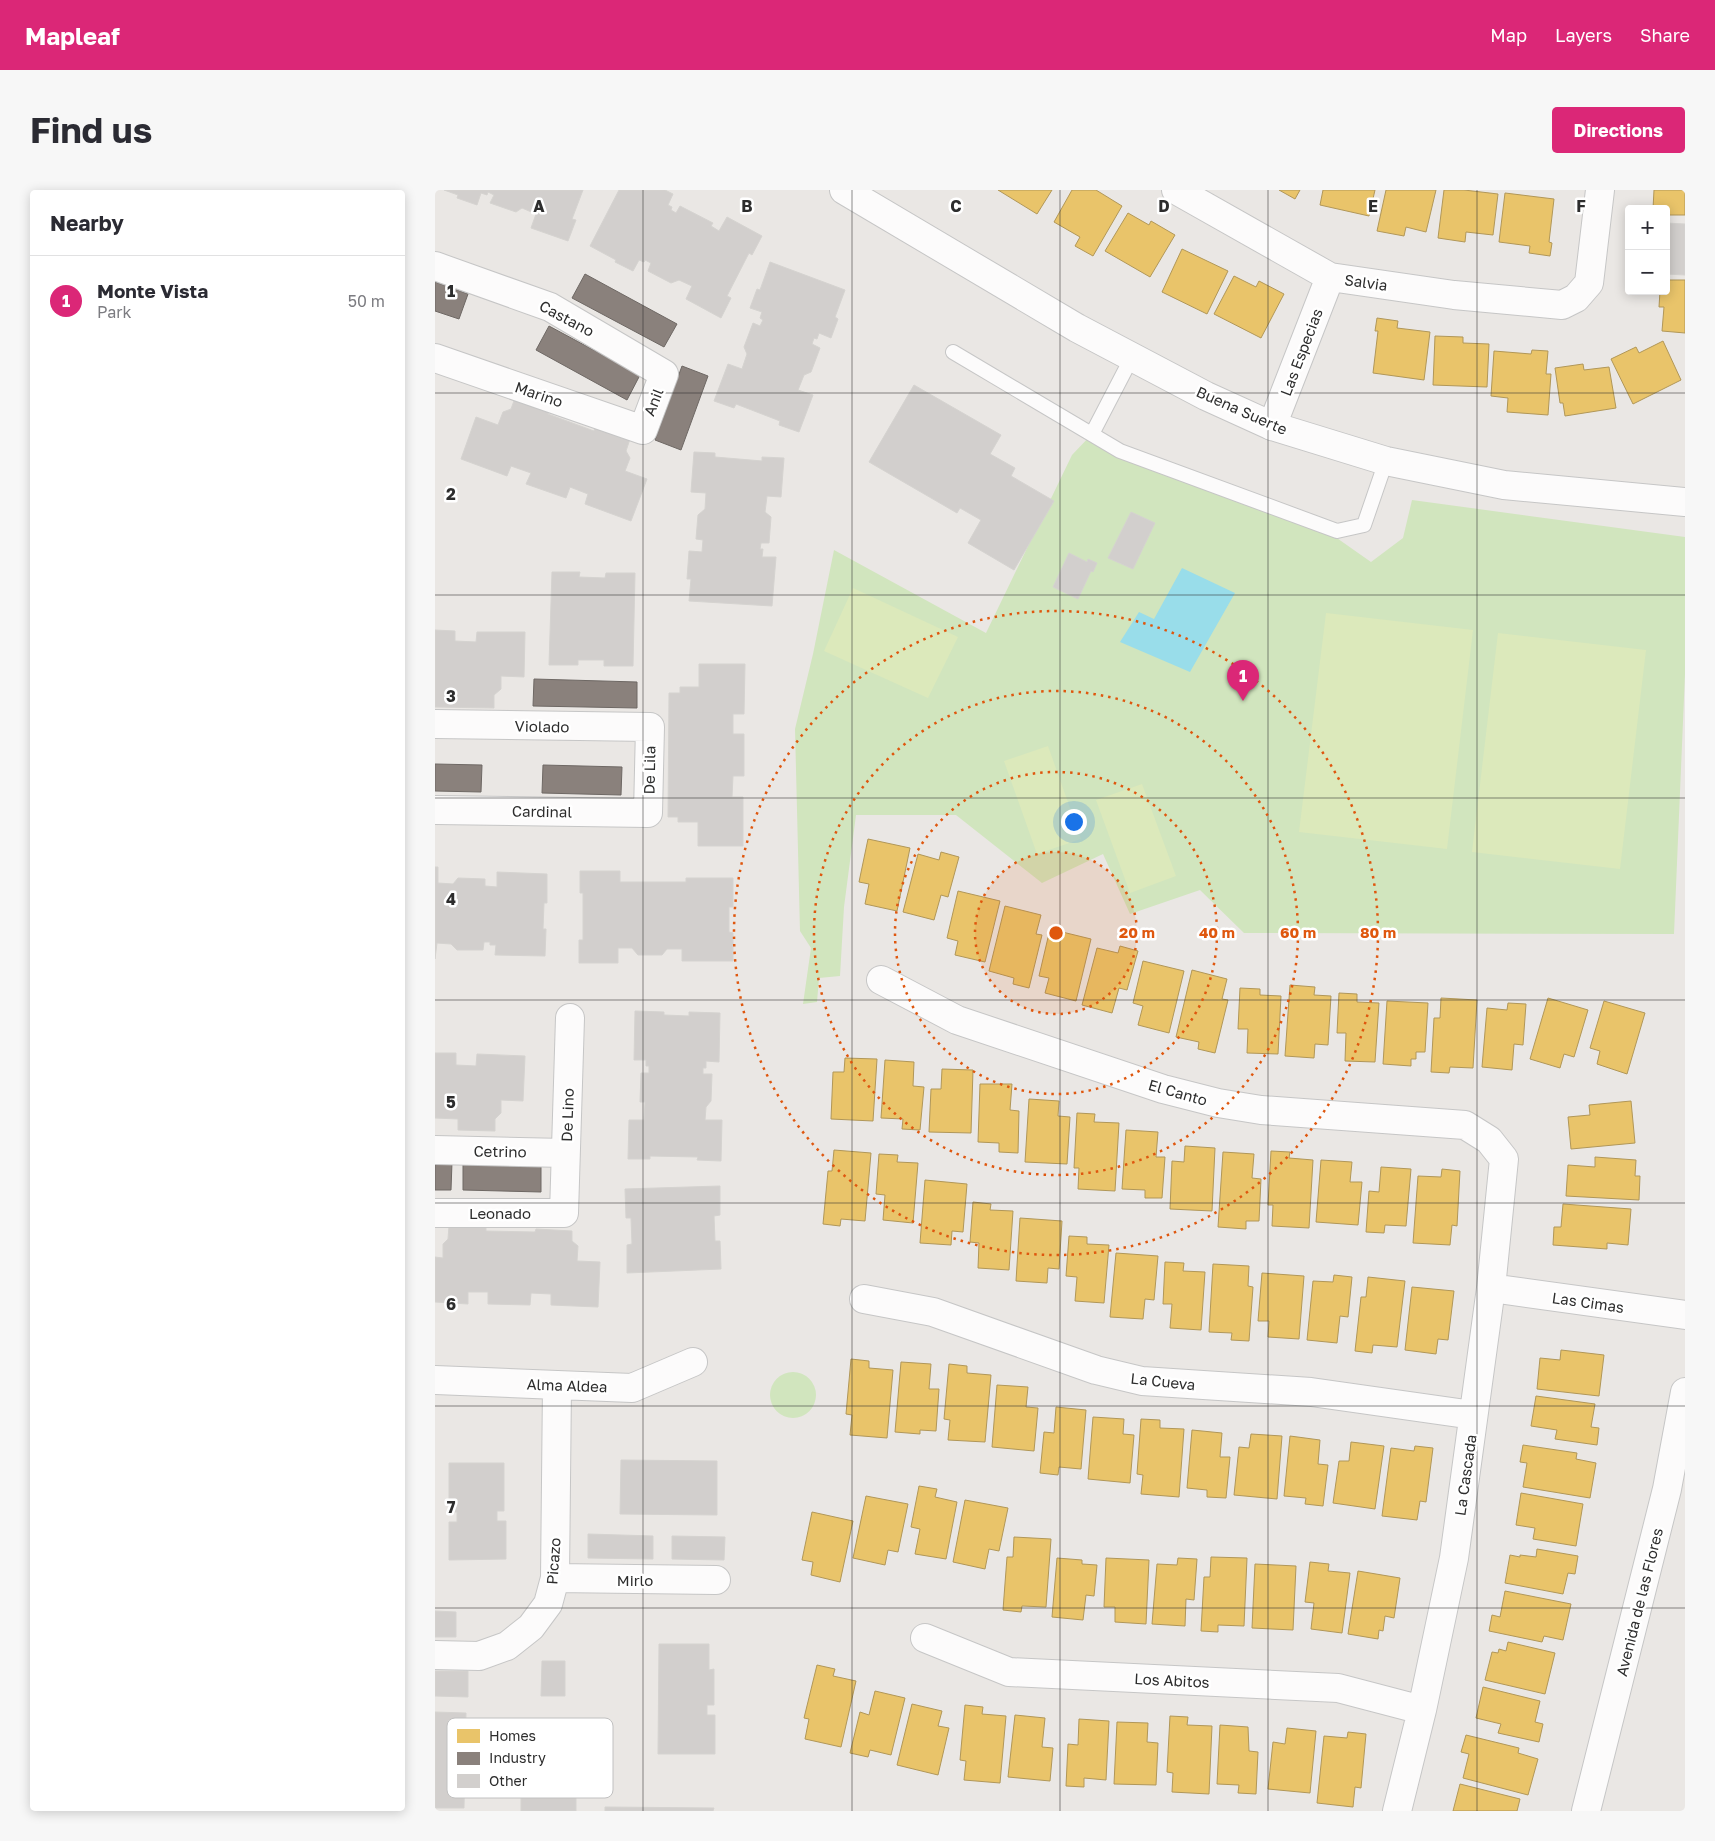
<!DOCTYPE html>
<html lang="en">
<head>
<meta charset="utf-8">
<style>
	body { margin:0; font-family:"Golos Text",sans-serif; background:#f7f7f7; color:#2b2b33 }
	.controls { position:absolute; right:15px; top:15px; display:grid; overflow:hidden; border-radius:5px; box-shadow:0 2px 12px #0003 }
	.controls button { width:45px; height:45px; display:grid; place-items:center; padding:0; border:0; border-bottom:1px solid #e1e1e2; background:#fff; color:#2b2b33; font:25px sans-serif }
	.you { position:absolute; left:638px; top:631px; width:18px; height:18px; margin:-12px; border:4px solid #fff; border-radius:50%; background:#1a73e8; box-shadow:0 0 0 8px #1a73e833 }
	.badge { display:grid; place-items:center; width:32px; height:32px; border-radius:50%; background:#db2777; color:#fff; font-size:16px; font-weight:700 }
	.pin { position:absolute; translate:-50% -41px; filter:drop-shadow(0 1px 2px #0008) }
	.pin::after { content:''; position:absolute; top:26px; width:18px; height:15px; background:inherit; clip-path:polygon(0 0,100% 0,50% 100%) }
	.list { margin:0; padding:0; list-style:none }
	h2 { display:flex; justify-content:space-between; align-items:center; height:65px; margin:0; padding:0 20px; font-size:21px }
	h2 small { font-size:16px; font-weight:400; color:#7c7c81 }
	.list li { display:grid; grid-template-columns:32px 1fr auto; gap:15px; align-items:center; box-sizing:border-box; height:90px; padding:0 20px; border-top:1px solid #e1e1e2 }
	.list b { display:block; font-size:19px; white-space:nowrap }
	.list p { margin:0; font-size:16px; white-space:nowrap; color:#7c7c81 }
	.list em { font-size:16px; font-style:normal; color:#7c7c81 }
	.map { position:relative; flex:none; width:1250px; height:1621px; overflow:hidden; border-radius:5px }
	header { display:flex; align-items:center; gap:30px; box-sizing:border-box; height:70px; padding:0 25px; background:#db2777; color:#fff }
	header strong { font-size:24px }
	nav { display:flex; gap:28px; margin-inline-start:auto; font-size:18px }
	.intro { display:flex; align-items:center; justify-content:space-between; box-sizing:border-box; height:120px; padding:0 30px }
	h1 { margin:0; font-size:35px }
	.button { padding:12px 22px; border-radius:5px; background:#db2777; color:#fff; font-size:18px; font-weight:700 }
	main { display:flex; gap:30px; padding:0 30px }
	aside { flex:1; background:#fff; border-radius:5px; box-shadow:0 2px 12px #0003 }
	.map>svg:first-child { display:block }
	.green { fill:#d1e5be }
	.pitch { fill:#dce9bb }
	.water { fill:#99ddea }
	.homes { fill:#e9c46a; stroke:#b19758 }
	.industry { fill:#8a817c; stroke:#6e6864 }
	.building { fill:#d2cfcd; stroke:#d5d3d0 }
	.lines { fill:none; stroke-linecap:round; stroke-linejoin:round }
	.lane-casing { stroke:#c6c6c6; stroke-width:16 }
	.street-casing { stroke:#c6c6c6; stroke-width:30 }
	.secondary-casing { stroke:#c6c6c6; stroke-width:30 }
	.lane { stroke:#fcfbfb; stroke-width:14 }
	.street { stroke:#fcfbfb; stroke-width:28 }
	.secondary { stroke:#fcfbfb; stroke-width:28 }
	.grid { fill:none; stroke:#2d2d2d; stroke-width:1; stroke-opacity:0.55 }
	.ring { fill:none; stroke:#df570e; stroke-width:2.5; stroke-dasharray:2.5 5 }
	.labels { text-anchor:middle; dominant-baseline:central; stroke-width:5; stroke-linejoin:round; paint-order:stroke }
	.street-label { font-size:15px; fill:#2d2d2d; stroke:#fff }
	.key { fill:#fff; stroke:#c0c0c0; stroke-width:1 }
	.key-label { font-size:14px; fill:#2d2d2d }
	.grid-label { font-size:16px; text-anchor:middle; font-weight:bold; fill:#2d2d2d; stroke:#fff; stroke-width:5; stroke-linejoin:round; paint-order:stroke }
	.centre { fill:#df570e; stroke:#fff; stroke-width:2.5 }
	.ring-label { font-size:15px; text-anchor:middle; font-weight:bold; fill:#df570e; stroke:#fff; stroke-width:5; stroke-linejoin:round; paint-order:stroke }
</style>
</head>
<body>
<header>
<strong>Mapleaf</strong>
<nav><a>Map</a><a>Layers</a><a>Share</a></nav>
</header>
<div class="intro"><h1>Find us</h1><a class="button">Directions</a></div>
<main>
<aside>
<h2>Nearby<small></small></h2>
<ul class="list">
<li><span class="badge">1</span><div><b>Monte Vista</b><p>Park</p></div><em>50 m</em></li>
</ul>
</aside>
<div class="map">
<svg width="1250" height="1621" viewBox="0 0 1250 1621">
	<rect width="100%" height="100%" fill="#eae7e4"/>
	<!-- green -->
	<path class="green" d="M657,244L879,332L936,372L968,348L977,310L1250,347V484L1239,744L809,743L765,700L695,724L668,664L607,693L521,625H421L409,717L405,786L384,788L382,812L368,814L376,758L365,741L360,539L378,464L399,360L551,443L637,265Z
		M335 1205a23 23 0 1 1 46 0a23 23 0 1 1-46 0Z"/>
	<!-- pitch -->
	<path class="pitch" d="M418,398L523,447L493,508L389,461Z
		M891,423L1038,440L1012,659L864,642Z
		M1063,443L1211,460L1185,679L1037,662Z
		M613,556L646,649L602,664L569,571Z
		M707,594L741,686L695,703L661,610Z"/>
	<!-- water -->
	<path class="water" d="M747,378L800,403L755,482L685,452L704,422L719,429Z"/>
	<!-- homes -->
	<path class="homes" d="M563,0H617L602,24Z
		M637,0H661L687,16L658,66L640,56L645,47L619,32Z
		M844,0H865L860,9Z
		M888,0H940L934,26L885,15Z
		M951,0H1001L991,42L971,37L969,46L942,41Z
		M1009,0H1029L1063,4L1058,45L1031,42L1030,52L1003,48Z
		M1219,0H1250V25H1231V19H1218Z
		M1070,3L1119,9L1114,52L1117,53L1115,66L1094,63L1095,56L1064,52Z
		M693,23L714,35L716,31L740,45L715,87L670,61Z
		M747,59L793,81L772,124L727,102Z
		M799,86L821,97L824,91L849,104L826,148L779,124Z
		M1231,90H1250V143L1227,141L1229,117H1224L1225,101H1231Z
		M942,128L963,131L962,138L995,142L989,190L938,183L943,141H940Z
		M1000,146L1028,147V153L1054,154L1052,197L998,195Z
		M1228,151L1246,190L1198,214L1176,169L1201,157L1204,163Z
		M1097,160L1113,161L1111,184H1116L1113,225L1072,222L1073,208L1056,206L1059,161L1096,164Z
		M1148,174L1149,180L1174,177L1181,218L1130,226L1128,213H1125L1120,178Z
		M433,649L475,658L462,721L430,714L434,694L424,692Z
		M506,662L524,667L513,707L506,705L499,730L468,722L483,664L504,670Z
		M523,701L565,711L550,772L520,765L523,751L512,748Z
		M570,716L606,725L601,744L607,745L594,798L578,794L579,788L554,781Z
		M615,739L656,749L641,811L610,803L614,788L604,786Z
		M685,756L703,761L692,800L684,798L677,823L647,815L662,758L683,763Z
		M708,771L749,781L734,843L703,835L708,816L698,813Z
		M757,780L792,789L787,809L793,810L780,863L763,859L764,852L741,847Z
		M855,795L880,797L879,805L896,806L893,855L880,854L879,868L850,866Z
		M805,798L825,799V805L846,806L843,864L812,863L813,839H803Z
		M904,803L922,804V812L944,813L940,872L910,871L911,843H902Z
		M1006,808L1042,810L1038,878L1015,877L1014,883L996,882L999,828H1005Z
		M1113,808L1153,820L1139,867L1129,864L1125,878L1095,869Z
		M952,811L993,813L990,862H981V869H976V876L948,874Z
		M1169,811L1210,823L1192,884L1162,874L1165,861L1155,858Z
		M1073,813L1091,814L1088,855L1079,854L1077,880L1047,877L1052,818L1072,820Z
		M410,868L442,869L438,931L396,929L398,882H409Z
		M450,870L479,872L478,896L489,897L485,940L467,939L468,929L446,928Z
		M507,879L538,880L536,943L494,942L496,899H506Z
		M545,894H577L575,920L584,921L583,963L564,962V953L543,952Z
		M594,909L624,911L623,926L635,927L632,974L590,972Z
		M1196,911L1200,953L1136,959L1133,927L1155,925L1154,915Z
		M642,923L660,924L659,932L684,933L680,1001L643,999L644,978H639Z
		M691,940L723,942L721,967H730L727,1008H710V1000L687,999Z
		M750,956L780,958L777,1021L735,1019L737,971L749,972Z
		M399,960L436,963L430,1031L406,1029L405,1036L388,1034L393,981H397Z
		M836,961L855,962L854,968L878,970L874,1038L837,1036L838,1015H833Z
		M788,962L819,964L817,988L826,989L824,1031H811V1039L783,1037Z
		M444,964L463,965L462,972L483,973L478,1033L448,1030L450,1005L441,1004Z
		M1160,967L1201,970L1200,986H1205L1204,1010L1131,1006L1133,975L1160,977Z
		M886,970L917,972L915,992H927L923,1035L881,1032Z
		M946,977L976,979L971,1036L950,1035L949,1043L931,1042L934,1001L944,1002Z
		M1007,979L1025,981L1022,1036L1017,1035L1015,1055L978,1053L983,986L1006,987Z
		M490,990L532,994L528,1042L517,1041L516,1055L485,1053Z
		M538,1012L556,1014L555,1020L578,1021L574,1080L543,1078L544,1053L535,1052Z
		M1128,1014L1196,1019L1193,1055L1172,1053V1059L1118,1055L1119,1037H1126Z
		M585,1028L627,1031L624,1079L613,1078L612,1093L581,1091Z
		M634,1046L652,1047V1054L674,1055L669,1113L640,1111L642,1087L631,1086Z
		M681,1063L723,1066L719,1110L710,1109L708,1129L675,1127Z
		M730,1072L749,1073L748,1081L770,1082L766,1140L735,1138L737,1114H728Z
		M778,1074L814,1076L813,1096L818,1097L814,1151L796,1150L797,1143L774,1142Z
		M827,1083L869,1086L864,1149L833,1147L834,1131H823Z
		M899,1085L917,1087L913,1127L905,1126L902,1153L872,1150L878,1091L898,1092Z
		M933,1087L970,1091L962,1157L938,1155L937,1163L920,1161L926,1107H931Z
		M977,1097L1019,1101L1013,1150L1003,1149L1001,1164L970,1160Z
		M1126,1160L1169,1165L1164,1206L1102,1199L1105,1168L1125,1170Z
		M416,1169L434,1171V1178L458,1180L452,1248L415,1245L417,1225L411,1224Z
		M466,1172L496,1174L494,1199H504L501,1241L485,1240V1244L460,1242Z
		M514,1174L532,1176V1183L556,1185L550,1252L513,1250L515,1230L509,1229Z
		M562,1195L593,1197L591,1217L603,1218L599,1261L557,1257Z
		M1101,1206L1160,1214L1156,1237L1164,1238L1162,1255L1120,1249L1122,1240L1096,1236Z
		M621,1217L651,1220L646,1279L624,1277L623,1285L605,1283L609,1242L619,1243Z
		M658,1227L689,1229L688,1244L699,1245L695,1293L653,1289Z
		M706,1229L725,1230V1238L749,1239L744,1307L706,1304L708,1285L702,1284Z
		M757,1240L787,1243L785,1267H795L791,1308L772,1307V1300L752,1298Z
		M816,1244L847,1246L842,1309L799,1305L804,1257L814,1258Z
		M855,1246L885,1250L883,1274L893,1275L888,1316L870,1314L871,1308L849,1306Z
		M916,1252L949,1256L940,1319L898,1313L904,1271H914Z
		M1088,1255L1142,1263L1141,1269L1161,1273L1155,1308L1088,1297L1092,1273L1085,1272Z
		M980,1256L998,1258L991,1312L985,1311L982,1330L947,1326L956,1258L979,1261Z
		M484,1296L502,1299L500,1307L522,1312L511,1369L480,1364L485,1339L476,1337Z
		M1086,1303L1148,1314L1141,1356L1098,1349L1100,1338L1081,1335Z
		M431,1306L473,1314L463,1362L453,1360L450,1375L418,1368Z
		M530,1310L573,1318L564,1361L554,1359L550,1379L518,1372Z
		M377,1322L418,1331L405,1392L376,1385L378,1372L367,1370Z
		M579,1347L616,1349L611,1417L587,1416L586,1422L568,1420L572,1367H578Z
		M1102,1359L1143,1366L1140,1384L1133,1383L1128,1404L1070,1393L1075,1365L1085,1367V1365L1101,1367Z
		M776,1367L812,1368L809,1436L783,1435V1442L766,1441L769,1387H775Z
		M622,1368L647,1370V1374L662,1375L659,1406L651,1405L648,1430L617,1427Z
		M671,1368L714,1370L711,1434L680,1432V1417H669Z
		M743,1368L762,1369L759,1410L751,1409L750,1436L717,1434L722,1374L742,1375Z
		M875,1372L894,1374L893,1381L915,1383L907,1443L876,1439L879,1413L870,1412Z
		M820,1374L861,1376L858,1440L817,1438Z
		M923,1381L965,1388L959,1428L950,1426L948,1441L944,1440L943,1449L913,1444Z
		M1070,1401L1136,1414L1128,1450L1109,1446L1107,1452L1054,1441L1057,1425L1065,1427Z
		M1073,1452L1120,1463L1110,1504L1050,1490L1057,1462L1063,1463L1064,1459L1071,1461Z
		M382,1475L400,1479L398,1486L421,1491L406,1557L370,1549L374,1529L369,1528Z
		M1048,1497L1105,1511L1100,1532L1108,1534L1104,1552L1063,1543L1066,1534L1041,1528Z
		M440,1501L470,1508L456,1565L435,1560L433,1567L415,1563L425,1522L434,1525Z
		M477,1514L507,1521L503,1536L514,1538L503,1585L462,1575Z
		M530,1515L548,1517L547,1524L571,1526L565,1593L529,1590L531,1571L525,1570Z
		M580,1525L610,1528L607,1557L618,1558L615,1591L573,1587Z
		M735,1526L753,1527L752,1535L777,1536L774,1604L737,1602L738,1583L732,1582Z
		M644,1529L674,1531L671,1590L649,1588V1597L631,1596L633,1554L643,1555Z
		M682,1532L713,1533L712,1552L723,1553L721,1595L679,1594Z
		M785,1535L813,1537L814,1561L823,1562L821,1604L803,1603L804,1595L782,1594Z
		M852,1538L881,1541L875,1603L833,1599L838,1552L850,1554Z
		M913,1542L931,1544L926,1598L920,1597L918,1617L882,1613L889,1546L912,1548Z
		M1031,1545L1084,1558L1083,1563L1103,1569L1093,1605L1028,1588L1034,1564L1026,1562Z
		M1025,1594L1085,1609L1082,1621H1018Z"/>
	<!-- industry -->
	<path class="industry" d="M150,84L242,134L229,157L137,108Z
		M0,92L33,104L24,129L0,121Z
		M114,136L205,185L192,210L101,160Z
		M247,176L273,186L246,260L220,250Z
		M99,489L202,492V518L98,516Z
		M0,574L47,575L46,602L0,601Z
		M108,575L187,577L186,605L107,603Z
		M0,972H17L16,1000H0Z
		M28,973L106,975V1002L28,1000Z"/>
	<!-- building -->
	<path class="building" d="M9,0H148L137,29L141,30L133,51L96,38L101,24L87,18L81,22L55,13L59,5L53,2L52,5L46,3L42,15L22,8L23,5Z
		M184,0H230L238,4L233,15L237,17L236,20L241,23L245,16L278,33L276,36L284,41L292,27L327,46L317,65L314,63L292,106L296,108L286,128L251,109L257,96L244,90L236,93L213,81L216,73L210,70L209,72L204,70L198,81L180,72L181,70L155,56Z
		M1231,33L1250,34V85L1231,84Z
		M335,72L410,100L400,127L403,129L396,148L384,143L382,149L379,148L377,154L385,158L376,182L369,185L363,200L378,205L364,242L344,235L345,231L301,214L299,218L279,211L293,174L307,179L312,164L309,157L318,133L325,136L328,130L325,128L327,122L315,118L322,99L325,100Z
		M479,195L566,245L555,264L580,278L576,286L619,311L579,380L533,353L546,330L525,318L522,323L434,272Z
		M80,208L114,220L113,224L159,241L160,237L195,249L191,261L195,268L190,281L212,289L196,331L150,314L153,304L135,297L131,308L91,294L96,283L76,276L72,286L26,269L41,227L63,235L68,222L76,219Z
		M259,262L280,263V267L327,271V267L349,268L346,307L332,306L330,322L336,327L334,353H326L325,359H328L327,367H341L337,416L254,411L256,389H252L254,361L267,362L268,350L261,349L263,325L270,319L271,303L256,302Z
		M696,322L720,333L698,379L673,368Z
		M634,363L652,372L653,369L662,373L658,382L656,381L643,409L618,397Z
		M117,382H145L144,387L170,388L171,383H200L198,476H169V470H143V475H114Z
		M0,440L20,441V451L41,452L42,442H90L89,487L66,486V499L59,505V518L0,517Z
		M264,474H310L309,524H298V544H309V586H298L297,607H308V656H263V632H243V627H233L234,503H245V497H264Z
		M0,677H3V693L18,694L23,688L50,689V696L62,697V682L112,684V713H109L108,739H111L110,766L60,765L61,755H55V752H49L48,760H22L16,754L2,753L0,769Z
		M145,681H185V692H251V688H298V717H294V742L298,743V771H247V759H232L227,765H203L197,758H183V773H144V750H148V703H145Z
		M200,821L229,822V825L254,826V822L285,823L284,872L271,871V878H268V884H277L276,911L271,917L270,930H287L286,971L262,970L263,967L215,966V969H193L194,930H209L210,912H205L206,883H214V876H211V870H199Z
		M0,863H21V875L41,876L42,864L90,866L88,911L66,910V923L60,929V941L23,940V929L0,928Z
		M285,996V1025L279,1026L280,1051H285L286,1079L192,1083V1055L197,1054L196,1028H191L190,999Z
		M14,1036L51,1037V1041L100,1042L101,1039L137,1041V1051L143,1056L142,1071L165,1072L163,1117L116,1115V1104L96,1103L95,1115L53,1114V1102H33V1114L0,1112V1067L8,1068V1054L13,1049Z
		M186,1270L282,1271V1325L185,1324Z
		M14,1273H69V1321H62V1331H71V1369L14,1370V1332H22V1322H14Z
		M153,1344L218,1346V1369L153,1368Z
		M237,1346L290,1347L289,1370L237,1369Z
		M0,1421L21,1422V1447H0Z
		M224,1454H274V1480L279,1479V1515H272V1525H280V1564H223Z
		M107,1471H130V1506H106Z
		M0,1481H33V1507L0,1506Z
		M0,1522L31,1523L29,1618H0Z
		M86,1600H141V1621H86Z
		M170,1617L279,1618L278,1621H170Z"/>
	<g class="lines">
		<!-- lane casing -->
		<g class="lane-casing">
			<path id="lane" d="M518,162L685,261L902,341L929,335L951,271
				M657,244L697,167"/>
		</g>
		<!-- street casing -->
		<g class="street-casing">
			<path id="street" d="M741,0L895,87L1019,105L1127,115L1141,108L1154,93L1165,0
				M0,76L115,117L229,184L208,240L0,168
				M837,236L895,87
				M0,534L215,537L213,623L0,620
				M446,790L522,830L728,899L783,913L826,920L1030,935L1054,950L1069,969L1056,1098L1019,1368L987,1520L962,1621
				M0,960L130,963
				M0,1023H129L135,828
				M1056,1098L1250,1125
				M429,1109L498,1122L661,1180L707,1191L876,1202L1038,1225
				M0,1190L197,1198L258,1172
				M120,1388L281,1390
				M490,1448L574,1482L903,1498L987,1520
				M0,1465L44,1466L72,1456L96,1437L113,1414L120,1388L122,1195"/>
		</g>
		<!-- secondary casing -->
		<g class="secondary-casing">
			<path id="secondary" d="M409,0L642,138L771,206L837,236L951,271L1069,295L1250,312
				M1151,1621L1232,1299L1250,1202"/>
		</g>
		<!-- lane -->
		<use href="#lane" class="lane"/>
		<!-- street -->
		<use href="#street" class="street"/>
		<!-- secondary -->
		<use href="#secondary" class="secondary"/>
	</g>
	<!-- grid -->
	<path class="grid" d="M208,0V1621M417,0V1621M625,0V1621M833,0V1621M1042,0V1621M0,203H1250M0,405H1250M0,608H1250M0,810H1250M0,1013H1250M0,1216H1250M0,1418H1250"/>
	<!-- distance rings -->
	<circle cx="621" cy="743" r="81" fill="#df570e" fill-opacity=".12"/>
	<g class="ring">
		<circle cx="621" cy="743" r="81"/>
		<circle cx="621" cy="743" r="161"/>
		<circle cx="621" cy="743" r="242"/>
		<circle cx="621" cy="743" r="322"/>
	</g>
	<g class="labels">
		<!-- street labels -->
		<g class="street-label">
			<text transform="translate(931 92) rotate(8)">Salvia</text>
			<text transform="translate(132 128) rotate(28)">Castano</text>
			<text transform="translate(866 162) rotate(-69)">Las Especias</text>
			<text transform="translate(104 204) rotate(19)">Marino</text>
			<text transform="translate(218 212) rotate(-69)">Anil</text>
			<text transform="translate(807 220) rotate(24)">Buena Suerte</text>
			<text transform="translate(107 536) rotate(1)">Violado</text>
			<text transform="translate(214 580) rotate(-89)">De Lila</text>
			<text transform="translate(107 621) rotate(1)">Cardinal</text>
			<text transform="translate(743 902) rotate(16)">El Canto</text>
			<text transform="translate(132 925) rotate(-88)">De Lino</text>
			<text transform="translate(65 961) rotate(1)">Cetrino</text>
			<text x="65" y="1023">Leonado</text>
			<text transform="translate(1153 1112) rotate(8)">Las Cimas</text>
			<text transform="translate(728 1191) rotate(6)">La Cueva</text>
			<text transform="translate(132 1195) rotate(2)">Alma Aldea</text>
			<text transform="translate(1030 1285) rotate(-82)">La Cascada</text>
			<text transform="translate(118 1371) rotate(-86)">Picazo</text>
			<text x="200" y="1390">Mirlo</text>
			<text transform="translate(1204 1412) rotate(-76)">Avenida de las Flores</text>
			<text transform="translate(737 1490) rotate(3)">Los Abitos</text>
		</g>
	</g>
	<!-- legend -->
	<rect x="12" y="1528" width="166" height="80" rx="8" class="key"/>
	<rect x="22" y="1539" width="23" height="14" fill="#e9c46a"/>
	<rect x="22" y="1562" width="23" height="13" fill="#8a817c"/>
	<rect x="22" y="1584" width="23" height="14" fill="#d2cfcd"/>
	<g class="key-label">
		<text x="54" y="1551">Homes</text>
		<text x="54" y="1573">Industry</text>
		<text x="54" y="1596">Other</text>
	</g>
	<g class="grid-label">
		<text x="104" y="22">A</text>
		<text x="312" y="22">B</text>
		<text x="521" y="22">C</text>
		<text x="729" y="22">D</text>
		<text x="938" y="22">E</text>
		<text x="1146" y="22">F</text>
		<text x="16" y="107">1</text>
		<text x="16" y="310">2</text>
		<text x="16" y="512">3</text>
		<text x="16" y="715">4</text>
		<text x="16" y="918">5</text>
		<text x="16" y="1120">6</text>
		<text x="16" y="1323">7</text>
	</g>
	<circle cx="621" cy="743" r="8" class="centre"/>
	<g class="ring-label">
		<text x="702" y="748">20 m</text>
		<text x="782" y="748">40 m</text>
		<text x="863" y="748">60 m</text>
		<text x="943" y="748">80 m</text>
	</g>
</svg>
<div class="controls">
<button>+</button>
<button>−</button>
</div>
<div class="you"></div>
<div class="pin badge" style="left:808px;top:511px">1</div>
</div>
</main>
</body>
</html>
